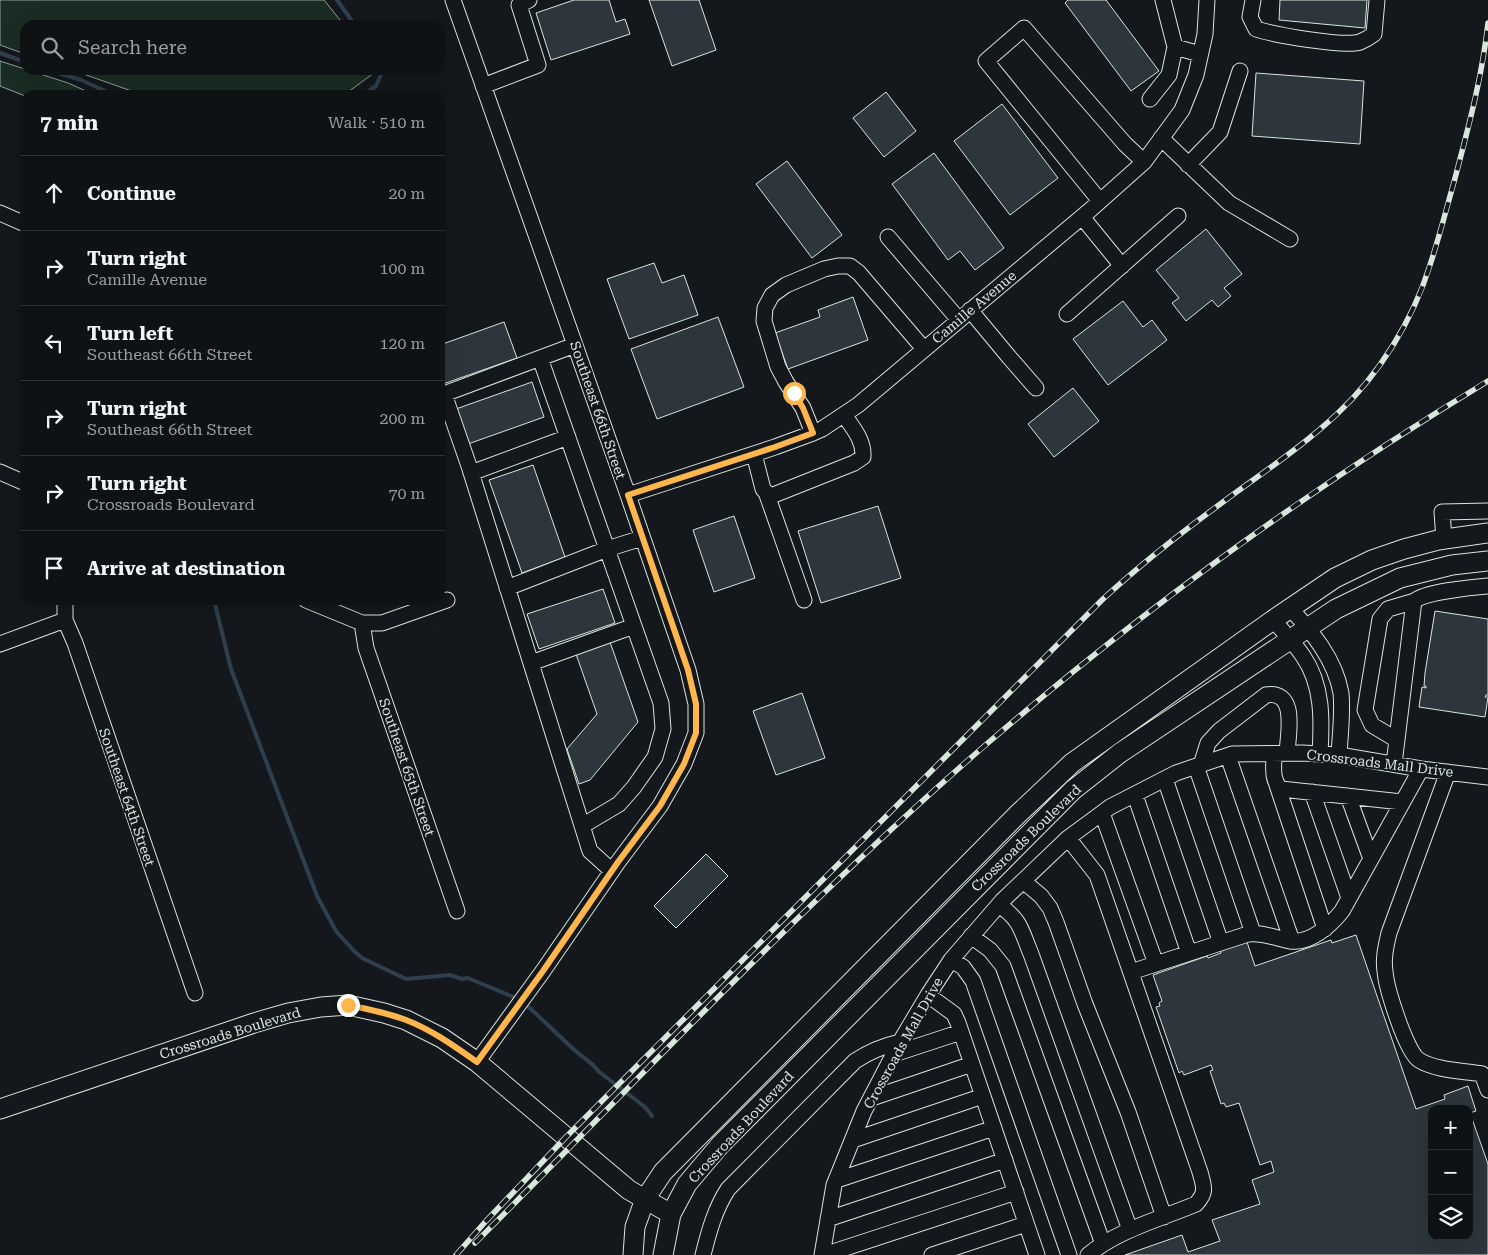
<!DOCTYPE html>
<html lang="en">
<head>
<meta charset="utf-8">
<style>
	body { margin:0; font-family:"Roboto Serif",serif; background:#181b1e; color:#f1f3f6 }
	.controls { position:absolute; right:15px; bottom:15px; display:grid; overflow:hidden; border-radius:10px; box-shadow:0 5px 20px #0002 }
	.controls button { width:45px; height:45px; display:grid; place-items:center; padding:0; border:0; border-bottom:1px solid #2f3234; background:#0f1215; color:#f1f3f6; font:25px sans-serif }
	.stop { position:absolute; width:15px; height:15px; margin:-11px; border:4px solid #ffb74d; border-radius:50%; background:#fff }
	.stop.end { background:#ffb74d; border-color:#fff; box-shadow:0 1px 5px #0008 }
	.list { margin:0; padding:0; list-style:none }
	h2 { display:flex; justify-content:space-between; align-items:center; height:65px; margin:0; padding:0 20px; font-size:21px }
	h2 small { font-size:16px; font-weight:400; color:#9b9ea0 }
	.list li { display:grid; grid-template-columns:32px 1fr auto; gap:15px; align-items:center; box-sizing:border-box; height:75px; padding:0 20px; border-top:1px solid #2f3234 }
	.list b { display:block; font-size:19px; white-space:nowrap }
	.list p { margin:0; font-size:16px; white-space:nowrap; color:#9b9ea0 }
	.list em { font-size:16px; font-style:normal; color:#9b9ea0 }
	.icon { flex:none; width:28px; height:28px; fill:none; stroke:currentColor; stroke-width:2; stroke-linecap:round; stroke-linejoin:round }
	.map { position:relative; flex:none; width:1488px; height:1255px; overflow:hidden }
	.search { position:absolute; background:#0f1215; box-shadow:0 5px 20px #0002; left:20px; top:20px; width:425px; height:55px; display:flex; align-items:center; gap:12px; box-sizing:border-box; padding:0 18px; border-radius:15px; color:#9b9ea0; font-size:19px }
	.panel { position:absolute; background:#0f1215; box-shadow:0 5px 20px #0002; left:20px; top:90px; width:425px; height:515px; border-radius:15px }
	.map>svg:first-child { display:block }
	.green { fill:#1a2d24; stroke:#939e99 }
	.lines { fill:none; stroke-linecap:round; stroke-linejoin:round }
	.stream { stroke:#2f3f4d; stroke-width:4 }
	.building { fill:#2c363c; stroke:#d8e6dc; fill-rule:evenodd }
	.minor-casing { stroke:#d8e6dc; stroke-width:17 }
	.major-casing { stroke:#d8e6dc; stroke-width:21 }
	.minor { stroke:#14181c; stroke-width:15 }
	.major { stroke:#14181c; stroke-width:19 }
	.rail-casing { stroke:#d8e6dc; stroke-width:5.5 }
	.rail { stroke:#14181c; stroke-width:4; stroke-dasharray:11; stroke-linecap:butt }
	.route { stroke:#ffb74d; stroke-width:6 }
	.labels { text-anchor:middle; dominant-baseline:central; stroke-width:4; stroke-linejoin:round; paint-order:stroke }
	.street-label { font-size:14px; fill:#d8e6dc; stroke:#14181c }
</style>
</head>
<body>
<div class="map">
<svg width="1488" height="1255" viewBox="0 0 1488 1255">
	<rect width="100%" height="100%" fill="#14181c"/>
	<!-- green -->
	<path class="green" d="M0,0H324L344,25H25V54L0,45Z
		M0,61L68,83L95,95L25,96L0,86Z
		M72,70H373L374,73L344,95H143Z"/>
	<g class="lines">
		<!-- stream -->
		<path class="stream" d="M337,0L355,25
			M0,53L25,62
			M48,70L81,80L114,95
			M363,95L376,86L383,70
			M214,600L231,669L239,690L317,896L336,931L354,951L362,958L406,979L450,975L462,979L468,978L518,999
			M524,1003C543,1019 559,1037 578,1053C585,1059 593,1063 598,1071L645,1107L652,1116"/>
	</g>
	<!-- building -->
	<path class="building" d="M574,0H609L616,22L625,19L630,34L551,60L536,13Z
		M649,0H699L716,50L672,66Z
		M1068,0H1106L1159,71L1131,91L1065,3Z
		M1280,0H1367L1365,28L1279,20Z
		M1256,73L1364,81L1360,144L1252,136Z
		M886,92L916,131L884,157L853,118Z
		M1002,104L1058,178L1010,215L954,141Z
		M934,153L1004,248L975,270L960,251L948,260L892,184Z
		M787,161L842,235L812,258L756,184Z
		M1206,229L1242,274L1224,288L1231,296L1218,307L1212,300L1186,321L1172,303L1179,298L1156,270Z
		M654,263L662,283L684,275L698,315L629,339L607,279Z
		M853,297L868,340L788,369L775,333L820,317L818,310Z
		M1123,301L1143,327L1152,320L1167,340L1108,385L1073,339Z
		M718,317L744,387L657,419L631,349Z
		M504,322L517,358L443,384L440,375V345Z
		M532,382L544,417L468,444L456,409Z
		M1073,388L1099,421L1054,457L1028,424Z
		M533,465L565,557L522,573L489,480Z
		M878,506L901,578L821,603L798,531Z
		M734,516L755,578L714,592L693,530Z
		M603,589L615,623L539,649L527,614Z
		M1435,611L1488,619V695H1486L1485,697H1488L1485,717L1419,707L1422,687L1426,688V686H1424L1425,673Z
		M610,642L638,722L590,780L579,784L567,749L597,714L576,654Z
		M802,693L825,758L776,775L753,711Z
		M706,854L728,876L676,928L654,906Z
		M1356,935L1416,1109L1445,1099L1444,1095L1468,1086L1476,1111L1470,1113L1488,1164V1255H1125L1182,1235L1188,1252L1220,1241L1212,1220L1260,1204L1252,1180L1274,1172L1271,1161L1260,1165L1239,1103L1226,1107L1224,1103L1221,1104L1210,1071L1213,1070L1211,1065L1184,1075L1182,1071L1179,1073L1156,1007L1160,1006L1159,1003L1162,1001L1153,975L1207,956L1208,958L1221,953L1220,951L1247,942L1255,966L1331,940L1332,943ZM1432,1109H1469V1236H1432Z"/>
	<g class="lines">
		<!-- minor casing -->
		<g class="minor-casing">
			<path id="minor" d="M453,0L628,495L688,670L696,704V733L684,764L660,806L618,862L543,971L477,1062
				M1163,0L1175,47
				M1253,0L1250,17L1256,29C1275,35 1343,47 1360,42C1365,40 1370,37 1374,34L1377,0
				M483,86L538,65L519,5L529,0
				M1150,99L1169,75L1175,47L1200,54
				M1161,138L1229,203L1290,239
				M1188,165L1220,132L1240,71
				M1100,201L986,61L1024,28L1125,144L1144,162
				M0,213L25,224
				M1082,217L1122,266
				M888,237L959,320
				M970,310L1009,357L1036,388
				M1067,314L1178,216
				M575,345L444,394L469,466L590,851L612,871
				M540,358L661,703L663,729L655,757L634,787L619,804L582,826
				M813,433L803,408L786,382L778,367L764,321L765,308L772,295L786,285L824,269L838,266H850L859,273L924,349
				M754,454L763,489L768,495L771,496L854,463L863,457C864,440 853,428 844,415
				M0,472L25,483
				M471,473L568,437
				M766,492L804,600
				M628,495L775,447L813,433L822,429L858,405L1089,211L1144,162L1182,110L1196,75L1205,34L1207,0
				M1444,539L1442,512L1488,511
				M507,588L607,549L642,538
				M65,600V620L75,643L195,993
				M306,600L362,623H382L447,600
				M1290,608C1312,632 1335,659 1341,693C1343,712 1340,736 1339,755
				M1273,620C1283,631 1294,643 1303,656C1323,685 1322,720 1320,754
				M362,623L366,648L457,911
				M0,644L65,620
				M531,663L634,626
				M1397,740L1372,725L1365,710L1380,619L1388,609L1415,601
				M1274,754C1274,766 1271,780 1281,789L1402,802
				M1228,756L1292,941
				M1394,764L1413,609C1413,606 1414,603 1415,601C1423,592 1475,587 1488,586
				M1201,765L1208,743L1219,731L1266,695C1298,690 1288,734 1287,753
				M1196,766L1253,933
				M1448,772L1389,933C1386,946 1383,958 1385,971C1386,987 1406,1052 1419,1060C1434,1070 1464,1071 1482,1074L1488,1090
				M1165,779L1221,943
				M1277,785L1325,929
				M1312,792L1349,898
				M1135,795L1189,953
				M1348,796L1371,859
				M1102,813L1156,964
				M1068,838L1097,875L1200,1172C1204,1187 1207,1192 1196,1204C1160,1219 1118,1230 1088,1255
				M1023,881L1041,896L1050,908L1056,922L1085,1004L1128,1112L1164,1217
				M999,905C1021,920 1021,930 1031,954L1130,1230
				M971,936L990,950L1003,966L1103,1244
				M951,960L963,967L973,981L1069,1255
				M1131,972L1248,934C1263,932 1275,938 1290,941C1310,944 1330,926 1342,911L1421,769
				M928,995L954,1014L958,1023L1037,1255
				M894,1054L961,1032
				M872,1098L972,1064
				M853,1140L983,1096
				M837,1180L994,1128
				M828,1219L1005,1160
				M703,1255C709,1231 715,1209 728,1189L855,1061C870,1051 882,1046 900,1042
				M822,1255L834,1185L864,1111L900,1042L928,995L951,960L1002,901L1068,838L1110,807L1176,773L1232,754L1302,753L1339,755L1421,769L1488,777
				M824,1255L1016,1192
				M932,1255L1026,1224"/>
		</g>
		<!-- major casing -->
		<g class="major-casing">
			<path id="major" d="M0,1109L254,1023L288,1013L321,1007L348,1005L384,1013L406,1020L442,1038L477,1062L629,1190L671,1214
				M633,1255L635,1227L645,1199L663,1172L1018,814L1072,763L1273,620L1335,578L1372,560L1404,549L1438,540L1488,533
				M663,1255L671,1214L687,1184L720,1145L1073,790L1120,753L1336,609L1400,578L1452,565L1488,561"/>
		</g>
		<!-- minor -->
		<use href="#minor" class="minor"/>
		<!-- major -->
		<use href="#major" class="major"/>
		<!-- rail casing -->
		<g class="rail-casing">
			<path id="rail" d="M475,1243C644,1074 808,898 989,742C1145,608 1312,487 1488,381
				M456,1255L486,1221L566,1137L1103,599C1141,564 1182,532 1223,502C1262,473 1302,447 1337,414C1379,375 1413,320 1430,265C1439,238 1446,210 1454,182C1468,129 1482,78 1488,23"/>
		</g>
		<!-- rail -->
		<use href="#rail" class="rail"/>
	</g>
	<g class="lines">
		<!-- route -->
		<path class="route" d="M348,1005C368,1009 387,1013 406,1020C432,1030 454,1046 477,1062L543,971L618,862L660,806L684,764L696,733V704L688,670L628,495L775,447L813,433L803,408L794,393"/>
	</g>
	<g class="labels">
		<!-- street labels -->
		<g class="street-label">
			<text transform="translate(974 307) rotate(-40)">Camille Avenue</text>
			<text transform="translate(598 410) rotate(71)">Southeast 66th Street</text>
			<text transform="translate(1380 763) rotate(7)">Crossroads Mall Drive</text>
			<text transform="translate(407 767) rotate(71)">Southeast 65th Street</text>
			<text transform="translate(127 797) rotate(71)">Southeast 64th Street</text>
			<text transform="translate(1026 838) rotate(-44)">Crossroads Boulevard</text>
			<text transform="translate(230 1033) rotate(-17)">Crossroads Boulevard</text>
			<text transform="translate(903 1043) rotate(-61)">Crossroads Mall Drive</text>
			<text transform="translate(741 1127) rotate(-47)">Crossroads Boulevard</text>
		</g>
	</g>
</svg>
<div class="controls">
<button>+</button>
<button>−</button>
<button><svg class="icon" aria-label="layers" viewBox="0 0 24 24"><path d="M12 4l9 5-9 5-9-5zM3 14l9 5 9-5"/></svg></button>
</div>
<div class="stop" style="left:794px;top:393px"></div>
<div class="stop end" style="left:348px;top:1005px"></div>
<div class="search"><svg class="icon" aria-label="search" viewBox="0 0 24 24"><circle cx="10" cy="10" r="6"/><path d="M15 15l6 6"/></svg>Search here</div>
<section class="panel">
<h2>7 min<small>Walk · 510 m</small></h2>
<ul class="list">
<li><svg class="icon" aria-label="ahead" viewBox="0 0 24 24"><path d="M12 20V5M6 11l6-6 6 6"/></svg><div><b>Continue</b></div><em>20 m</em></li>
<li><svg class="icon" aria-label="right" viewBox="0 0 24 24"><path d="M7 20v-9h11M14 6l5 5-5 5"/></svg><div><b>Turn right</b><p>Camille Avenue</p></div><em>100 m</em></li>
<li><svg class="icon" aria-label="left" viewBox="0 0 24 24"><path d="M17 20v-9H6M10 6l-5 5 5 5"/></svg><div><b>Turn left</b><p>Southeast 66th Street</p></div><em>120 m</em></li>
<li><svg class="icon" aria-label="right" viewBox="0 0 24 24"><path d="M7 20v-9h11M14 6l5 5-5 5"/></svg><div><b>Turn right</b><p>Southeast 66th Street</p></div><em>200 m</em></li>
<li><svg class="icon" aria-label="right" viewBox="0 0 24 24"><path d="M7 20v-9h11M14 6l5 5-5 5"/></svg><div><b>Turn right</b><p>Crossroads Boulevard</p></div><em>70 m</em></li>
<li><svg class="icon" aria-label="arrive" viewBox="0 0 24 24"><path d="M6 21V4h12l-3 4 3 4H6"/></svg><div><b>Arrive at destination</b></div></li>
</ul>
</section>
</div>
</body>
</html>
